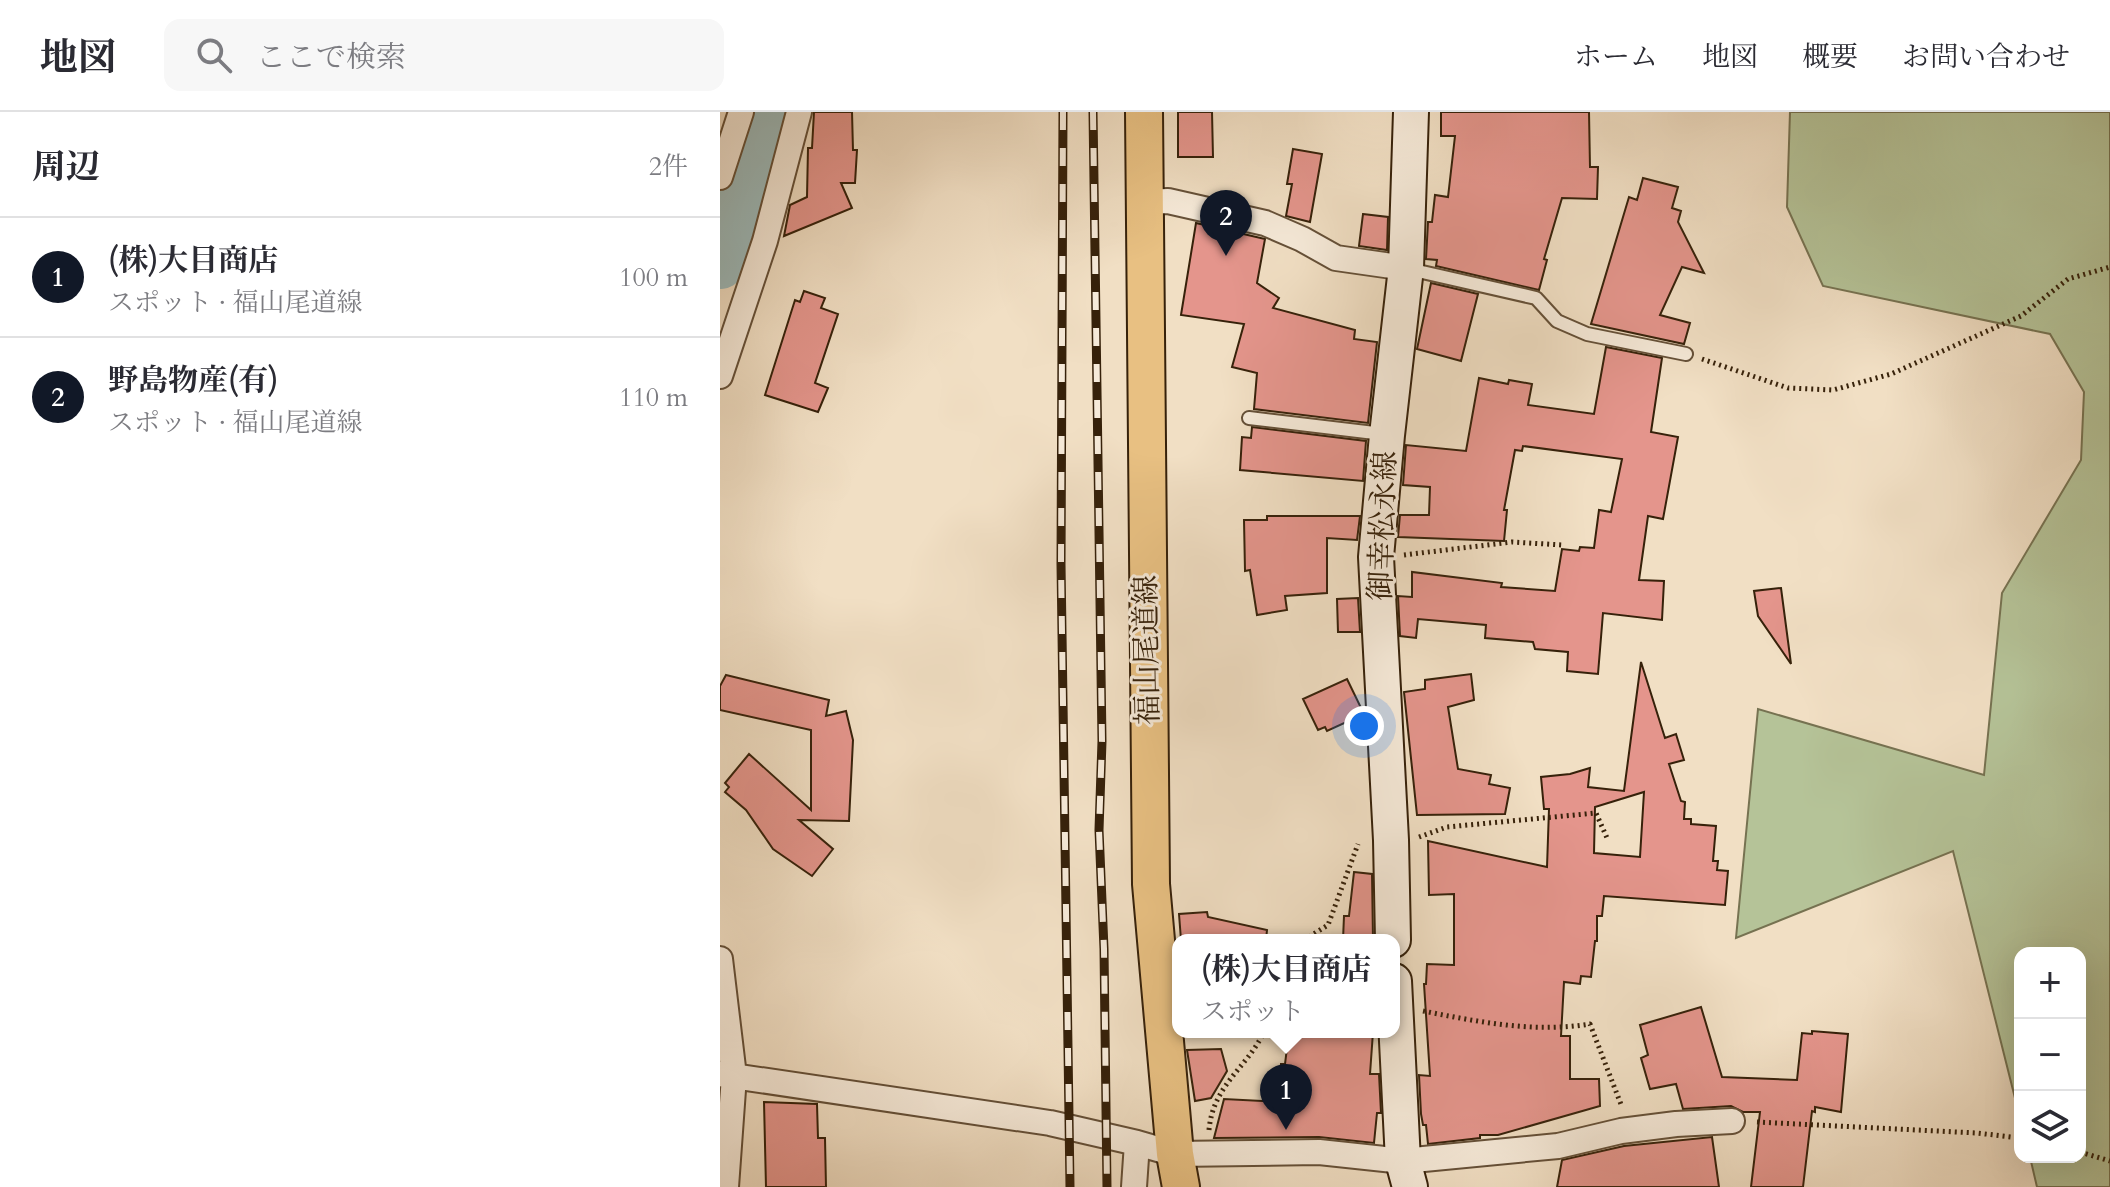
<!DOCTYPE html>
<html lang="ja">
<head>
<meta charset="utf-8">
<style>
	body { margin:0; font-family:Cardo,"Noto Serif JP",serif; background:#f7f7f7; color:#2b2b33 }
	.controls { position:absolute; right:24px; bottom:24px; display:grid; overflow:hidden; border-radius:16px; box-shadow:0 8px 32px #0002 }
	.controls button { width:72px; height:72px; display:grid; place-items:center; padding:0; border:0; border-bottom:2px solid #e1e1e2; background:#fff; color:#2b2b33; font:40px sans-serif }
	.you { position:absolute; left:644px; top:614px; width:28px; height:28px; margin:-20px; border:6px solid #fff; border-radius:50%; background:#1a73e8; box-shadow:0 0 0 12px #1a73e833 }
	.badge { display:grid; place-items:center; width:52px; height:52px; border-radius:50%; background:#111827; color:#fff; font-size:26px; font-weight:700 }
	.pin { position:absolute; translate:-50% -66px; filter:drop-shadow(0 2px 4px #0008) }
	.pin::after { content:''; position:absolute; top:42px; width:28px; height:24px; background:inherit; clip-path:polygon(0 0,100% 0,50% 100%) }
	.popup { position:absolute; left:452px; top:822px; width:228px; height:104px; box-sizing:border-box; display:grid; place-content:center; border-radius:16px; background:#fff; filter:drop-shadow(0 2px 6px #0005); font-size:26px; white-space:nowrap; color:#7c7c81 }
	.popup b { font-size:30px; color:#2b2b33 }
	.popup::after { content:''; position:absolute; left:50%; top:100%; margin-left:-16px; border:16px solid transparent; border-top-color:#fff }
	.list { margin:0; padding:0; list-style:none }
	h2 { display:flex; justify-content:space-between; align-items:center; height:104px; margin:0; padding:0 32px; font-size:34px }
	h2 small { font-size:26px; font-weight:400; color:#7c7c81 }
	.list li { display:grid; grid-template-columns:52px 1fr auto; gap:24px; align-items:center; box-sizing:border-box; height:120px; padding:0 32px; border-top:2px solid #e1e1e2 }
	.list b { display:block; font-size:30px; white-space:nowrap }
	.list p { margin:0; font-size:26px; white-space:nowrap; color:#7c7c81 }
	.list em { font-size:26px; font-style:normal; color:#7c7c81 }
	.icon { flex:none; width:44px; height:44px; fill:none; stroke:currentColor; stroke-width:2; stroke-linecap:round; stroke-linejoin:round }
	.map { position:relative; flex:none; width:1390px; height:1075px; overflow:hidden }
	header { display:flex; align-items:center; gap:48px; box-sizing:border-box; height:112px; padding:0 40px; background:#fff; border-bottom:2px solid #e1e1e2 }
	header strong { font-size:38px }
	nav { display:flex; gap:44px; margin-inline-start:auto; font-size:28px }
	.search { width:560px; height:72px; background:#f7f7f7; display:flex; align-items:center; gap:20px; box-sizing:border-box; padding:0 28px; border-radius:16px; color:#7c7c81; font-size:30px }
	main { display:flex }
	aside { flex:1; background:#fff }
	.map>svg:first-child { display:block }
	.green { fill:#b5c398; stroke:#767251; stroke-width:2 }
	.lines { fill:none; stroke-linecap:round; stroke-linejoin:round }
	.river { stroke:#9dbbbc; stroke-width:52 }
	.building { fill:#e4958c; stroke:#36210a; stroke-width:2; fill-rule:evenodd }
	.lane-casing { stroke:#655038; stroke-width:16 }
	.street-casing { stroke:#655038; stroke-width:28 }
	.secondary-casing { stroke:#36210a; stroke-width:38 }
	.primary-casing { stroke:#36210a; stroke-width:40 }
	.path { stroke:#36210a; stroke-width:5; stroke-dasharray:2 4; stroke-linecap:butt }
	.lane { stroke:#f6ead9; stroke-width:12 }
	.street { stroke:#f6ead9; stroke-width:24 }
	.secondary { stroke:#f6ead9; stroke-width:34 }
	.primary { stroke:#e8c082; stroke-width:36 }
	.rail-casing { stroke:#36210a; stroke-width:9 }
	.rail { stroke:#f6ead9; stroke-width:6; stroke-dasharray:18; stroke-linecap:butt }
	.labels { text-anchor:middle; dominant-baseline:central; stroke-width:6; stroke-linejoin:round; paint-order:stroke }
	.street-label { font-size:30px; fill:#36210a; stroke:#f6ead9 }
</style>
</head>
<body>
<header>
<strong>地図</strong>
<div class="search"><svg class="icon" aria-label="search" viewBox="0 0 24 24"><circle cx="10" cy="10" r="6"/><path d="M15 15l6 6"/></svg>ここで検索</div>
<nav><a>ホーム</a><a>地図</a><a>概要</a><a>お問い合わせ</a></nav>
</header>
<main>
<aside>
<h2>周辺<small>2件</small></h2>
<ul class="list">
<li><span class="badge">1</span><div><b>(株)大目商店</b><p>スポット · 福山尾道線</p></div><em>100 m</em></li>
<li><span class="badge">2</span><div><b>野島物産(有)</b><p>スポット · 福山尾道線</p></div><em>110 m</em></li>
</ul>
</aside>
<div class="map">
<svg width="1390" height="1075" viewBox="0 0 1390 1075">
	<rect width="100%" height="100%" fill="#f1dfc4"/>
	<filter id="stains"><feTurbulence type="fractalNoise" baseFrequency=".0025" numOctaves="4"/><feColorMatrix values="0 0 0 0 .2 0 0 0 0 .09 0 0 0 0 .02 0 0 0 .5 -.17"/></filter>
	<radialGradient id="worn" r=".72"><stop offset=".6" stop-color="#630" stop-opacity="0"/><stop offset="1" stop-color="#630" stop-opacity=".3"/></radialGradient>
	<!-- green -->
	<path class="green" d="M1070,0H1390V1075H1317L1310,1045H1360V841H1300V1006L1233,739L1016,826L1038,597L1264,663L1282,481L1361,348L1364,280L1330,222L1103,174L1067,95Z"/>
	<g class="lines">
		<!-- river -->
		<path class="river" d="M0,151L40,0"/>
	</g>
	<!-- building -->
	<path class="building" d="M94,0H132L133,38H137L135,71H121L132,96L64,124L70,93L87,85L88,36H92Z
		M458,0H492L493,45H458Z
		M721,0H869L870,55H878L877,87L842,86L824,147L827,148L819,178L716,154L717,148L706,147L708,110H712L715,83L728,85L735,24H721Z
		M573,37L602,42L590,110L566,104L572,72H567Z
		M923,66L958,75L952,96L961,99L958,110L984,161L962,155L940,203L970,211L964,232L871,212L909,85L917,88Z
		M643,102L668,105L667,138L639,134Z
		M476,111L545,127L537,171L559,186L553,196L635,218L634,227L657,230L648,311L534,297L537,261L512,255L524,212L461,203Z
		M711,171L758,182L741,249L697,237Z
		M84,179L105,186L101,196L118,202L95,271L108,276L98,300L45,283L75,188L80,190Z
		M886,235L942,246L931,320L958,325L943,407L928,404L919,468L944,469L942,508L883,501L878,562L847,559L848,540L815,537L813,530L765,526L766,513L698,507L696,526L680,524L678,484L692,485V460L782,471L781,475L835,479L842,437L859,439L860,435L874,436L879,398L891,400L902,347L803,334L802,339L795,338L784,398H787L784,429L678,425L680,403H709L710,375L683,373L686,333L746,339L759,266L788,272L789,268L812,272L808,293L874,302Z
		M532,315L646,329L643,369L520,358L522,325L531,326Z
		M547,404H640L637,428L607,426V481L565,484L567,498L537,503L530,458L525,459L524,408H547Z
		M1061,476L1071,552L1038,504L1034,479Z
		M638,486L640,520H618L617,487Z
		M921,550L945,626L956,622L964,648L949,652L961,689L965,690L964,707H971V712L996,714L993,749H998L997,758L1008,759L1005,793L884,784L882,804H877V829H875L871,865L861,864L860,872L844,870L841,924H850V967H879L880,994L778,1023H760V1026L708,1032L706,1013H703L701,1002L699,963L710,964L704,872H706L707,852L734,853V782L709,783L708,729L827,755L829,697H824L821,665L850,662L870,656L868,675L904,679ZM924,680L920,745L874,741L875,695Z
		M751,562L754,588L728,595L738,657L771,663L769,672L790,676L785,702L697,703L684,580L705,577V568Z
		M6,563L109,588L106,604L126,599L133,628L129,709L79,708L113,737L92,764L53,737L26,698L5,680L9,675L5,671L29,642L91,698V618L0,598V574Z
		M627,567L644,602L607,619L605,615L598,618L583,587Z
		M634,760L652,762L653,828H623L624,804H629Z
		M487,800L488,805L547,818L546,828H461L459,802Z
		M981,895L1002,965L1077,968L1082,921L1092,922V919L1128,922L1121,1000L1095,995V1000L1092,999L1083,1075H1031L1040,1000H1023L1011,994L963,997L956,972L930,977L921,946L928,943L920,913Z
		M569,920H653L650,962H659L661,1001H657L654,1031L599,1025L494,1026L504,987L560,990L561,952H565Z
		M501,937L507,959L491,986L475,989L467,938Z
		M44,990L97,992L98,1026H105L106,1075H46Z
		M992,1025L999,1075H837L842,1048L904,1034Z"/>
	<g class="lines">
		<!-- lane casing -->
		<g class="lane-casing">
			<path id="lane" d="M689,157L816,186L837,209L867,222L966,242
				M529,306L663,322"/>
		</g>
		<!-- street casing -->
		<g class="street-casing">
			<path id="street" d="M0,65L21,0
				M424,90L448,89L545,111L582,127L616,146L686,156
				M0,264L45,129L79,0
				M0,847L14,964L6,1075
				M0,962L330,1011L417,1031L455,1042L599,1040L683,1049L838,1034L901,1019L956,1012L1012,1009
				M414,1075L417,1031"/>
		</g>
		<!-- secondary casing -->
		<g class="secondary-casing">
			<path id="secondary" d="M673,828L671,728L656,445L667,323L686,156L691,0
				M674,869L683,1049L690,1075"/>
		</g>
		<!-- primary casing -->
		<g class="primary-casing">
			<path id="primary" d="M424,0L431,772L455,1042L461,1075"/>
		</g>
		<!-- path -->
		<path class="path" d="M982,247L1068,276L1113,278L1171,262L1301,204L1348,167L1390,155
			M684,443L792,430L842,433
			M699,725L727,715L876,701L887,726
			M584,828L608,813L638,732
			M703,899C759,910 814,921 870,912L902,995
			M1037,1010L1257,1021L1300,1026
			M489,1018C493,973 526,957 544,920
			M1360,1040L1390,1049"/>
		<!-- lane -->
		<use href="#lane" class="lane"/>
		<!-- street -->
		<use href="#street" class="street"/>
		<!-- secondary -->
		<use href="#secondary" class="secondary"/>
		<!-- primary -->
		<use href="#primary" class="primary"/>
		<!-- rail casing -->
		<g class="rail-casing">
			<path id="rail" d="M343,0L341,452L350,1075
				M373,0L382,629L379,718L384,837L387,1075"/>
		</g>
		<!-- rail -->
		<use href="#rail" class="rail"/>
	</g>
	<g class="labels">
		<!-- street labels -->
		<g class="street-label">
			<text transform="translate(663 414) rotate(-88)">御幸松永線</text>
			<text transform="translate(427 538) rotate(-91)">福山尾道線</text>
		</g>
	</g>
	<rect width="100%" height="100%" filter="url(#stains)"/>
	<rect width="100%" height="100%" fill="url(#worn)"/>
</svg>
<div class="controls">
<button>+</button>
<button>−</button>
<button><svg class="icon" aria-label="layers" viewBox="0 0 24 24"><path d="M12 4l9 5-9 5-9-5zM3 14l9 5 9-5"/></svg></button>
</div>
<div class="you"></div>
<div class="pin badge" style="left:566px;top:1018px">1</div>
<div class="popup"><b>(株)大目商店</b>スポット</div>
<div class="pin badge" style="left:506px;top:144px">2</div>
</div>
</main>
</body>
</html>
